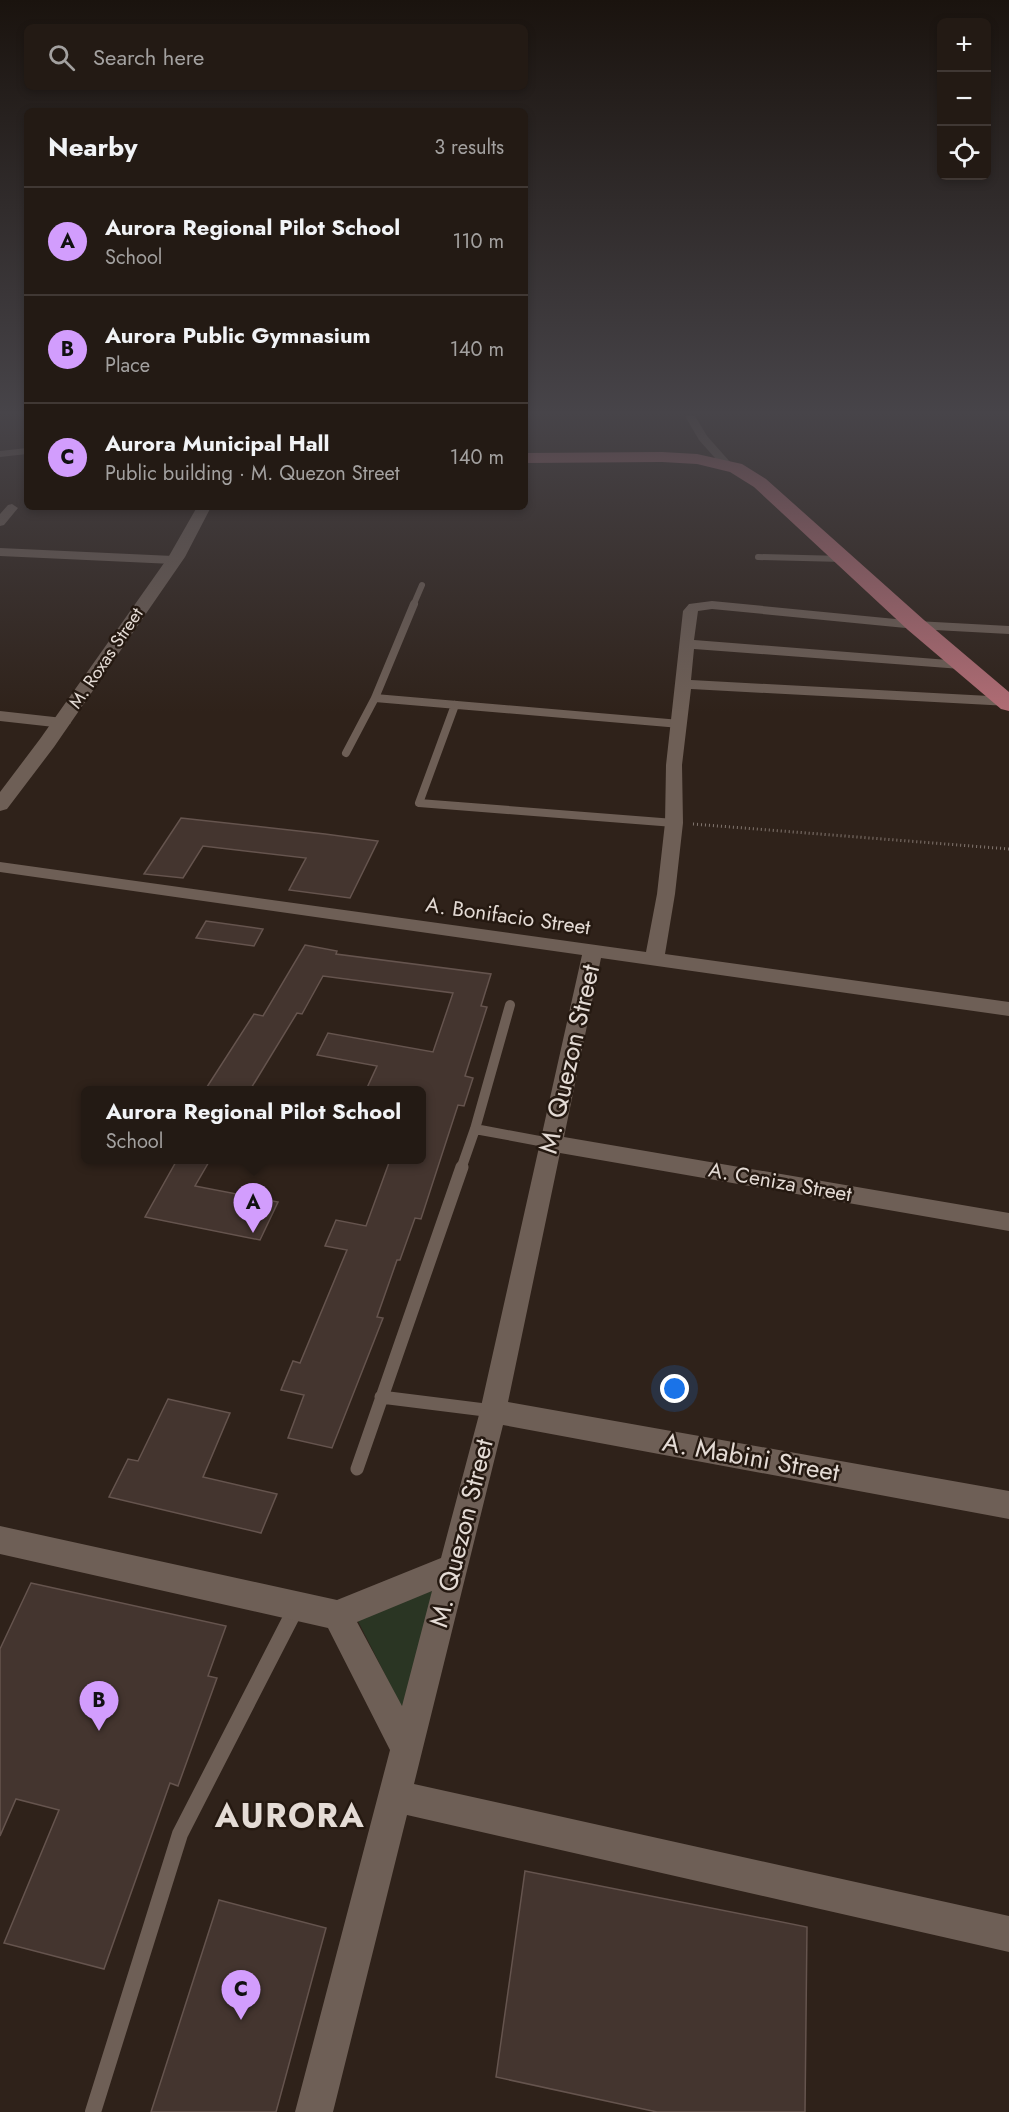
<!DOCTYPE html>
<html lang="en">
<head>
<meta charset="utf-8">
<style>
	body { margin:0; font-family:Jost,sans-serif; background:#2f2722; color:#f1f3f6 }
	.controls { position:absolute; right:18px; top:18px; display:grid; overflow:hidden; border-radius:9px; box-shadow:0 3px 9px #0003 }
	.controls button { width:54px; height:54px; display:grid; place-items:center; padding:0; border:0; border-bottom:2px solid #403834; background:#231a14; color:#f1f3f6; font:30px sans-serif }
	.you { position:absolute; left:675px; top:1389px; width:21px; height:21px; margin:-15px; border:4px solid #fff; border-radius:50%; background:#1a73e8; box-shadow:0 0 0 9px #1a73e833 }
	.badge { display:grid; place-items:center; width:39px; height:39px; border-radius:50%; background:#d29dfd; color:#111; font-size:20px; font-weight:700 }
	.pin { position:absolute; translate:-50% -50px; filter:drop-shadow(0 2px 3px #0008) }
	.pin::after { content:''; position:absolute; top:32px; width:21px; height:18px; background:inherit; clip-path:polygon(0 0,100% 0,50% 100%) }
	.popup { position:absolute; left:81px; top:1086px; width:345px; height:78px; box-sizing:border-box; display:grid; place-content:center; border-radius:9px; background:#231a14; filter:drop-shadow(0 2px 4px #0005); font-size:20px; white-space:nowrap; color:#a3a1a0 }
	.popup b { font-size:22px; color:#f1f3f6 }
	.popup::after { content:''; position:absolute; left:50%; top:100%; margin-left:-12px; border:12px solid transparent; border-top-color:#231a14 }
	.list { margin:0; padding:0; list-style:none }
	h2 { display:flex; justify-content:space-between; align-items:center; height:78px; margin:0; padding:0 24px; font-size:26px }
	h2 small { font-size:20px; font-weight:400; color:#a3a1a0 }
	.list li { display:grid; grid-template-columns:39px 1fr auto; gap:18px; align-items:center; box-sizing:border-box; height:108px; padding:0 24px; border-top:2px solid #403834 }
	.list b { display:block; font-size:22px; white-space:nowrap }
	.list p { margin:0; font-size:20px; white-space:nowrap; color:#a3a1a0 }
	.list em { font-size:20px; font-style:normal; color:#a3a1a0 }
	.icon { flex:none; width:33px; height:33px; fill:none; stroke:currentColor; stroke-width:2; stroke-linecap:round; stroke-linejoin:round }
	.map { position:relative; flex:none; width:1009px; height:2112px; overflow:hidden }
	.search { position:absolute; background:#231a14; box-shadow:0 3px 9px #0003; left:24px; top:24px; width:504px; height:66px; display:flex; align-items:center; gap:15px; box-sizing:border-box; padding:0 21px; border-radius:9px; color:#a3a1a0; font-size:22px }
	.panel { position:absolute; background:#231a14; box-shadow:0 3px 9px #0003; left:24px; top:108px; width:504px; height:402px; border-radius:9px }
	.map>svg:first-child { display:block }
	.green { fill:#2a3523 }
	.building { fill:#44352f; stroke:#65544e; stroke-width:1.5 }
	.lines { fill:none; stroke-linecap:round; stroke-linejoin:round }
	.path { stroke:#82766f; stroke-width:3; stroke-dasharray:1 3; stroke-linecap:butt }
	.service-far4 { stroke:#6e5f56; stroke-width:6 }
	.service-far3 { stroke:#6e5f56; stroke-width:8 }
	.service-far2 { stroke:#6e5f56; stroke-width:10 }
	.service-far1 { stroke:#6e5f56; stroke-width:13 }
	.service { stroke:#6e5f56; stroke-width:16 }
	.minor { fill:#6e5f56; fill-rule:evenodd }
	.tertiary { fill:#6e5f56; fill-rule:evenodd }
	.trunk { fill:#b06c74; fill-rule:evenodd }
	.labels { text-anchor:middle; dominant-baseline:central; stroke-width:5; stroke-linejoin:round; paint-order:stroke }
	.far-street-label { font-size:18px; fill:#e4dbd5; stroke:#251911 }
	.street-label { font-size:21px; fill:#e4dbd5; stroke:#251911 }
	.near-street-label { font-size:26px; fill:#e4dbd5; stroke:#251911 }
	.near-district-label { font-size:33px; font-weight:bold; letter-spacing:1.5px; fill:#e4dbd5; stroke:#251911 }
</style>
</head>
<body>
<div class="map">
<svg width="1009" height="2112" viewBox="0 0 1009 2112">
	<rect width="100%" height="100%" fill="#2f221a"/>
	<!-- green -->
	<path class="green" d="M434,1590L402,1708L357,1619Z"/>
	<!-- building -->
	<path class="building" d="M181,818L325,834L378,841L350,898L289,890L306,858L203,846L183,878L144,874Z
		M206,921L263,929L254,946L196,938Z
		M305,945L337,951L336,954L491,974L481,1006L487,1007L465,1076L473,1078L464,1106L458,1105L421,1219L415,1218L400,1260H397L377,1317L383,1318L332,1448L288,1438L304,1395L281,1390L293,1361L300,1363L347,1250L325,1246L336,1220L366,1226L390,1160H421V1090H366L377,1066L317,1055L328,1033L433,1052L453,993L323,976L302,1014L297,1013L250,1090H205L254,1014L263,1016Z
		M177,1160H210L195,1186L278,1202L260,1240L145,1217Z
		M168,1399L230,1413L203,1477L277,1494L261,1533L109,1497L128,1459L138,1461Z
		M31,1583L226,1626L208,1676L217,1678L178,1786L170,1783L104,1969L4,1943L59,1810L16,1799L0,1836V1649Z
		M525,1871L807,1927L805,2112H657L496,2077Z
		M219,1900L326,1928L276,2112H151Z"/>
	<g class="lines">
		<!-- path -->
		<path class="path" d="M693,824L1009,849"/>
		<!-- service-far4 -->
		<path class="service-far4" d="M525,419L526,416
			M758,557L844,559
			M413,606L422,585"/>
		<!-- service-far3 -->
		<path class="service-far3" d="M375,698L680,724
			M455,705L419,803L674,823
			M346,753L375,698L414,604"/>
		<!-- service-far2 -->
		<path class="service-far2" d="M475,1129L550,1143
			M461,1169L475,1129L510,1005"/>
		<!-- service-far1 -->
		<path class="service-far1" d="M381,1397L493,1411
			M357,1469L462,1167"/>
		<!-- service -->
		<path class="service" d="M93,2112L180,1834L296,1608"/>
		<!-- minor -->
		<path class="minor" d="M685,416H695L707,436L731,463V467H723L699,440Z
			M27,448V454L0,457V451Z
			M12,504L18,508L4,525L0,526V514L8,505Z
			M0,548L173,556L179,560L173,564L0,556Z
			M712,601L916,621L1009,626V634L916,629L712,609L698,611L694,640L961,661L968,665L961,669L694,649L691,680L1008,697L1009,706L691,689L682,765L683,823L675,894L665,954L1009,1002V1016L601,958L564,1137L1009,1213V1231L560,1153L508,1402L1009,1491V1519L503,1425L414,1784L1009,1916V1952L407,1815L333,2112H295L390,1750L328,1628L0,1554V1526L337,1600L441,1558L480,1411L582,955L0,872V862L646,952L657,894L665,823L666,765L683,611L689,604ZM432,1591L402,1706L357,1622Z
			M0,711L63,718L71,723L63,728L0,721Z"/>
		<!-- tertiary -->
		<path class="tertiary" d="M197,507H211L185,557L54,747L7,809L0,811V792L40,739L169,556Z"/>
		<!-- trunk -->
		<path class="trunk" d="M662,452L697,454L742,464L766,479L924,620L1009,692V711L1001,709L908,630L754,487L730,472L697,464L662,462L525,463V453Z"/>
	</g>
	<!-- sky -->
	<linearGradient id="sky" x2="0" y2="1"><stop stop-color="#1a130e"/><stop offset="0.58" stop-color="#474449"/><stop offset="1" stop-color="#474449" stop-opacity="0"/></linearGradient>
	<rect width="1009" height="712" fill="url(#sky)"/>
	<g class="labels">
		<!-- far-street labels -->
		<g class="far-street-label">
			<text transform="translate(106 658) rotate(-56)">M. Roxas Street</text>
		</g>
		<!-- street labels -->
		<g class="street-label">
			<text transform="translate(508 916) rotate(8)">A. Bonifacio Street</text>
			<text transform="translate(780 1182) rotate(10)">A. Ceniza Street</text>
		</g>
		<!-- near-street labels -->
		<g class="near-street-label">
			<text transform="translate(569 1059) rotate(-77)">M. Quezon Street</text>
			<text transform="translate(751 1457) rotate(10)">A. Mabini Street</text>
			<text transform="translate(461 1533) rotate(-76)">M. Quezon Street</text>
		</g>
		<!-- near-district labels -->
		<g class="near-district-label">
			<text x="290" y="1815">AURORA</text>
		</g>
	</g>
</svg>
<div class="controls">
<button>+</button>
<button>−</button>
<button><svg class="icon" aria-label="locate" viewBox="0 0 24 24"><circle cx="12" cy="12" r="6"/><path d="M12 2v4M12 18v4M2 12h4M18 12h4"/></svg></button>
</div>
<div class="you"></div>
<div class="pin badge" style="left:253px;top:1233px">A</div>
<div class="popup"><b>Aurora Regional Pilot School</b>School</div>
<div class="pin badge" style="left:99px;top:1731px">B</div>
<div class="pin badge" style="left:241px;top:2020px">C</div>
<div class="search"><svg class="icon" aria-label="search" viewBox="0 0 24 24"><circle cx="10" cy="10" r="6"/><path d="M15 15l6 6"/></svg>Search here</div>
<section class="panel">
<h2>Nearby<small>3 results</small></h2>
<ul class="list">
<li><span class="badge">A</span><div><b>Aurora Regional Pilot School</b><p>School</p></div><em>110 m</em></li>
<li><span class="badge">B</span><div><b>Aurora Public Gymnasium</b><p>Place</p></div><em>140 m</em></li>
<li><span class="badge">C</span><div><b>Aurora Municipal Hall</b><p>Public building · M. Quezon Street</p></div><em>140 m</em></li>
</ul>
</section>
</div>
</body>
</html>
